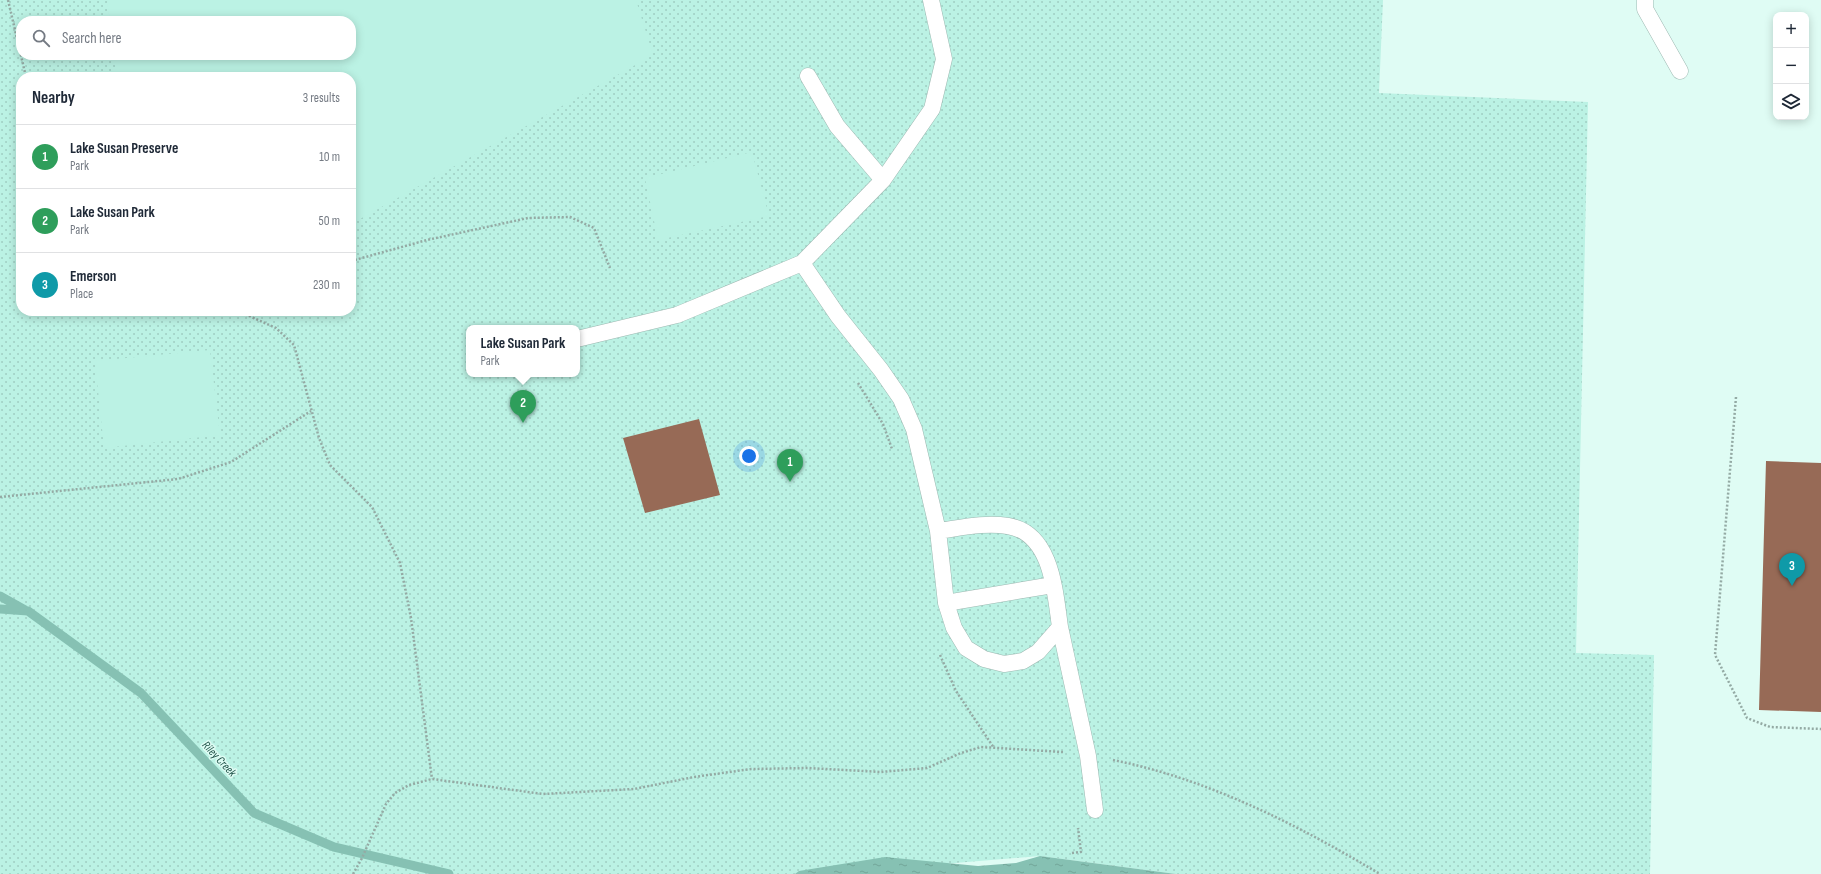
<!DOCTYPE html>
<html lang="en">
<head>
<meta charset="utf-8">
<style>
	body { margin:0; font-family:"Sofia Sans Condensed",sans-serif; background:#f6f6f7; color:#1f2937 }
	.controls { position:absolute; right:12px; top:12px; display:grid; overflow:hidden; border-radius:8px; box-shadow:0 2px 10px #0003 }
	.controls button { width:36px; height:36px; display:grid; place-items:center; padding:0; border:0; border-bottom:1px solid #e0e1e3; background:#fff; color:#1f2937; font:20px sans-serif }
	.you { position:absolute; left:749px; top:456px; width:14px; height:14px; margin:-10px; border:3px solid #fff; border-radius:50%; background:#1a73e8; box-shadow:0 0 0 6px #1a73e833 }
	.badge { display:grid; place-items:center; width:26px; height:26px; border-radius:50%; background:#db2777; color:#fff; font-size:13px; font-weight:700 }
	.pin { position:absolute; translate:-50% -33px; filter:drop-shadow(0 1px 2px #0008) }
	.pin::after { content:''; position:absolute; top:21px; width:14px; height:12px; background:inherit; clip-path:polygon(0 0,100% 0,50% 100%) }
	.popup { position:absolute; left:466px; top:325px; width:114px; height:52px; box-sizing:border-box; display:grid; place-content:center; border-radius:8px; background:#fff; filter:drop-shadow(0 1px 3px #0005); font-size:13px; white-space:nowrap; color:#747a83 }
	.popup b { font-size:15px; color:#1f2937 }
	.popup::after { content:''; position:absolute; left:50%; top:100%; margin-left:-8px; border:8px solid transparent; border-top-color:#fff }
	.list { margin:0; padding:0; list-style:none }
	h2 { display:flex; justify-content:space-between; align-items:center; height:52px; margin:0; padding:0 16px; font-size:17px }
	h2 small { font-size:13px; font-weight:400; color:#747a83 }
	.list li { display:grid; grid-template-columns:26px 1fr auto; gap:12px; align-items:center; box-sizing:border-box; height:64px; padding:0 16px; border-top:1px solid #e0e1e3 }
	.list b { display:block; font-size:15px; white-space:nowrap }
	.list p { margin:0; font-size:13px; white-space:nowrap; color:#747a83 }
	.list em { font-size:13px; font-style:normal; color:#747a83 }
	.icon { flex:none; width:22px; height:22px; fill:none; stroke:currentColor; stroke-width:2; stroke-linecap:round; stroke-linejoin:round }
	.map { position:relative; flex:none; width:1821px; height:874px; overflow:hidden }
	.search { position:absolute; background:#fff; box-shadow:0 2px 10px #0003; left:16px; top:16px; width:340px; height:44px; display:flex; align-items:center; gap:10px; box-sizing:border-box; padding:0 14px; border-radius:16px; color:#747a83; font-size:15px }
	.panel { position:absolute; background:#fff; box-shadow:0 2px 10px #0003; left:16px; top:72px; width:340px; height:244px; border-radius:16px }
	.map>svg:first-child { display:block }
	.park { fill:url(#park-dots); fill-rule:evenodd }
	.garden { fill:#bbf2e4 }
	.water { fill:url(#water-ripples) }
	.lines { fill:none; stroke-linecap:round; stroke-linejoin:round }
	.stream { stroke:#86c1b3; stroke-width:9 }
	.building { fill:#976a56 }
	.service-casing { stroke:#9db8b1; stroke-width:17 }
	.path { stroke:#94aaa4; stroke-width:2.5; stroke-dasharray:2 2; stroke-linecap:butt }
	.service { stroke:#fff; stroke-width:16 }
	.labels { text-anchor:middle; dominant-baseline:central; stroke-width:3; stroke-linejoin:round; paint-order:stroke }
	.water-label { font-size:12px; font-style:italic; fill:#1e5046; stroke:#dffcf4 }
</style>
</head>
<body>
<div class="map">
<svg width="1821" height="874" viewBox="0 0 1821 874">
	<defs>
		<pattern id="park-dots" width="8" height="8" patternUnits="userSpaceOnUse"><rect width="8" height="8" fill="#bbf2e4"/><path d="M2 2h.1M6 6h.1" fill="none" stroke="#9fcec2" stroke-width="1.8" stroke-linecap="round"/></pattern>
		<pattern id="water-ripples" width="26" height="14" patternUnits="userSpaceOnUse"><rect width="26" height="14" fill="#86c1b3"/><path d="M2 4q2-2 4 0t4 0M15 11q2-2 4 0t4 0" fill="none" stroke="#72a599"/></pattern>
	</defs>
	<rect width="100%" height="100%" fill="#dffcf4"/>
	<!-- park -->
	<path class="park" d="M0,0H1383L1379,93L1588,102L1576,653L1654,655L1650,874H1176L1040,856L823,874H0ZM21,21H351V55H21ZM21,77H351V311H21ZM469,328H577V374H469Z"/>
	<!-- garden -->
	<path class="garden" d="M107,0H636L653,55L351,224V77H116L114,55H351V21H110Z
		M752,152L769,216L658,240L645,178Z
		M210,350L220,435L104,448L95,361Z"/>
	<!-- water -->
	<path class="water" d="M1040,856L1176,874H795L799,871L885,857L978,866L1016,863Z"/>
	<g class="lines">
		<!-- stream -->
		<path class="stream" d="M0,596L25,610
			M0,609L28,611L141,693L254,813L334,847L449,874"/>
	</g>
	<!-- building -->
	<path class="building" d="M699,419L720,495L645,513L623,438Z
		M1766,461L1821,463V712L1759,710Z"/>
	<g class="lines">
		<!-- service casing -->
		<g class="service-casing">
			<path id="service" d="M1645,0V9L1680,71
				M808,76L837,126L883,180
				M802,263L838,316L881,370L901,399L914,429L938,531L946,603L954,628L966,648L984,659L1004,664L1023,661L1038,652L1060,627C1055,592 1052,533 1008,526C985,522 960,528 938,531
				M577,339L677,315L802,263L883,180L932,109L944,59L931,0
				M946,603L1053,585
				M1060,627L1088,756L1095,810"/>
		</g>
		<!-- path -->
		<path class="path" d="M8,0L26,77
			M351,261L427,240L528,218L570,217L594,228L610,268
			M238,311L276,328L294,345L319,438L330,465L372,507L400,563L411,618L432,779
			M858,383L883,424L892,449
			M1736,397L1715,655L1747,718L1770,727L1821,729
			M0,497L178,479L231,462L311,411
			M940,655L956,691L994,748
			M1113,760C1208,779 1298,825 1380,874
			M1072,853L1081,852L1078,828
			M353,874L362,858L386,804L395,793L409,785L432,779L543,794L634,789L694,777L751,769L808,768L881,772L927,768L961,753L981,747L1063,752"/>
		<!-- service -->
		<use href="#service" class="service"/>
	</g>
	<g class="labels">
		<!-- water labels -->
		<g class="water-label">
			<text transform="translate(219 759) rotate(47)">Riley Creek</text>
		</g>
	</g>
</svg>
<div class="controls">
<button>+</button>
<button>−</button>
<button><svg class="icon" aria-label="layers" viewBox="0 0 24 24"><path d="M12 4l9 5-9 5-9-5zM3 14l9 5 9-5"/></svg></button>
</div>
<div class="you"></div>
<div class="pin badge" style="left:790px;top:482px;background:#2e9e5b">1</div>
<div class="pin badge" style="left:523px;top:423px;background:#2e9e5b">2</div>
<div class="popup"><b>Lake Susan Park</b>Park</div>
<div class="pin badge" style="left:1792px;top:586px;background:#0f9aa8">3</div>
<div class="search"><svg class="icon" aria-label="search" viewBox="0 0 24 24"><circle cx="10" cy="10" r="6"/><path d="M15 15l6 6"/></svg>Search here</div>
<section class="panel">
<h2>Nearby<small>3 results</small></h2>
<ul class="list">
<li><span class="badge" style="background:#2e9e5b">1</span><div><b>Lake Susan Preserve</b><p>Park</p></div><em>10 m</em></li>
<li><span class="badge" style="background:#2e9e5b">2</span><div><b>Lake Susan Park</b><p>Park</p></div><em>50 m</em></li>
<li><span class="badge" style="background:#0f9aa8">3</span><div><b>Emerson</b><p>Place</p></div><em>230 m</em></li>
</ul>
</section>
</div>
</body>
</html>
